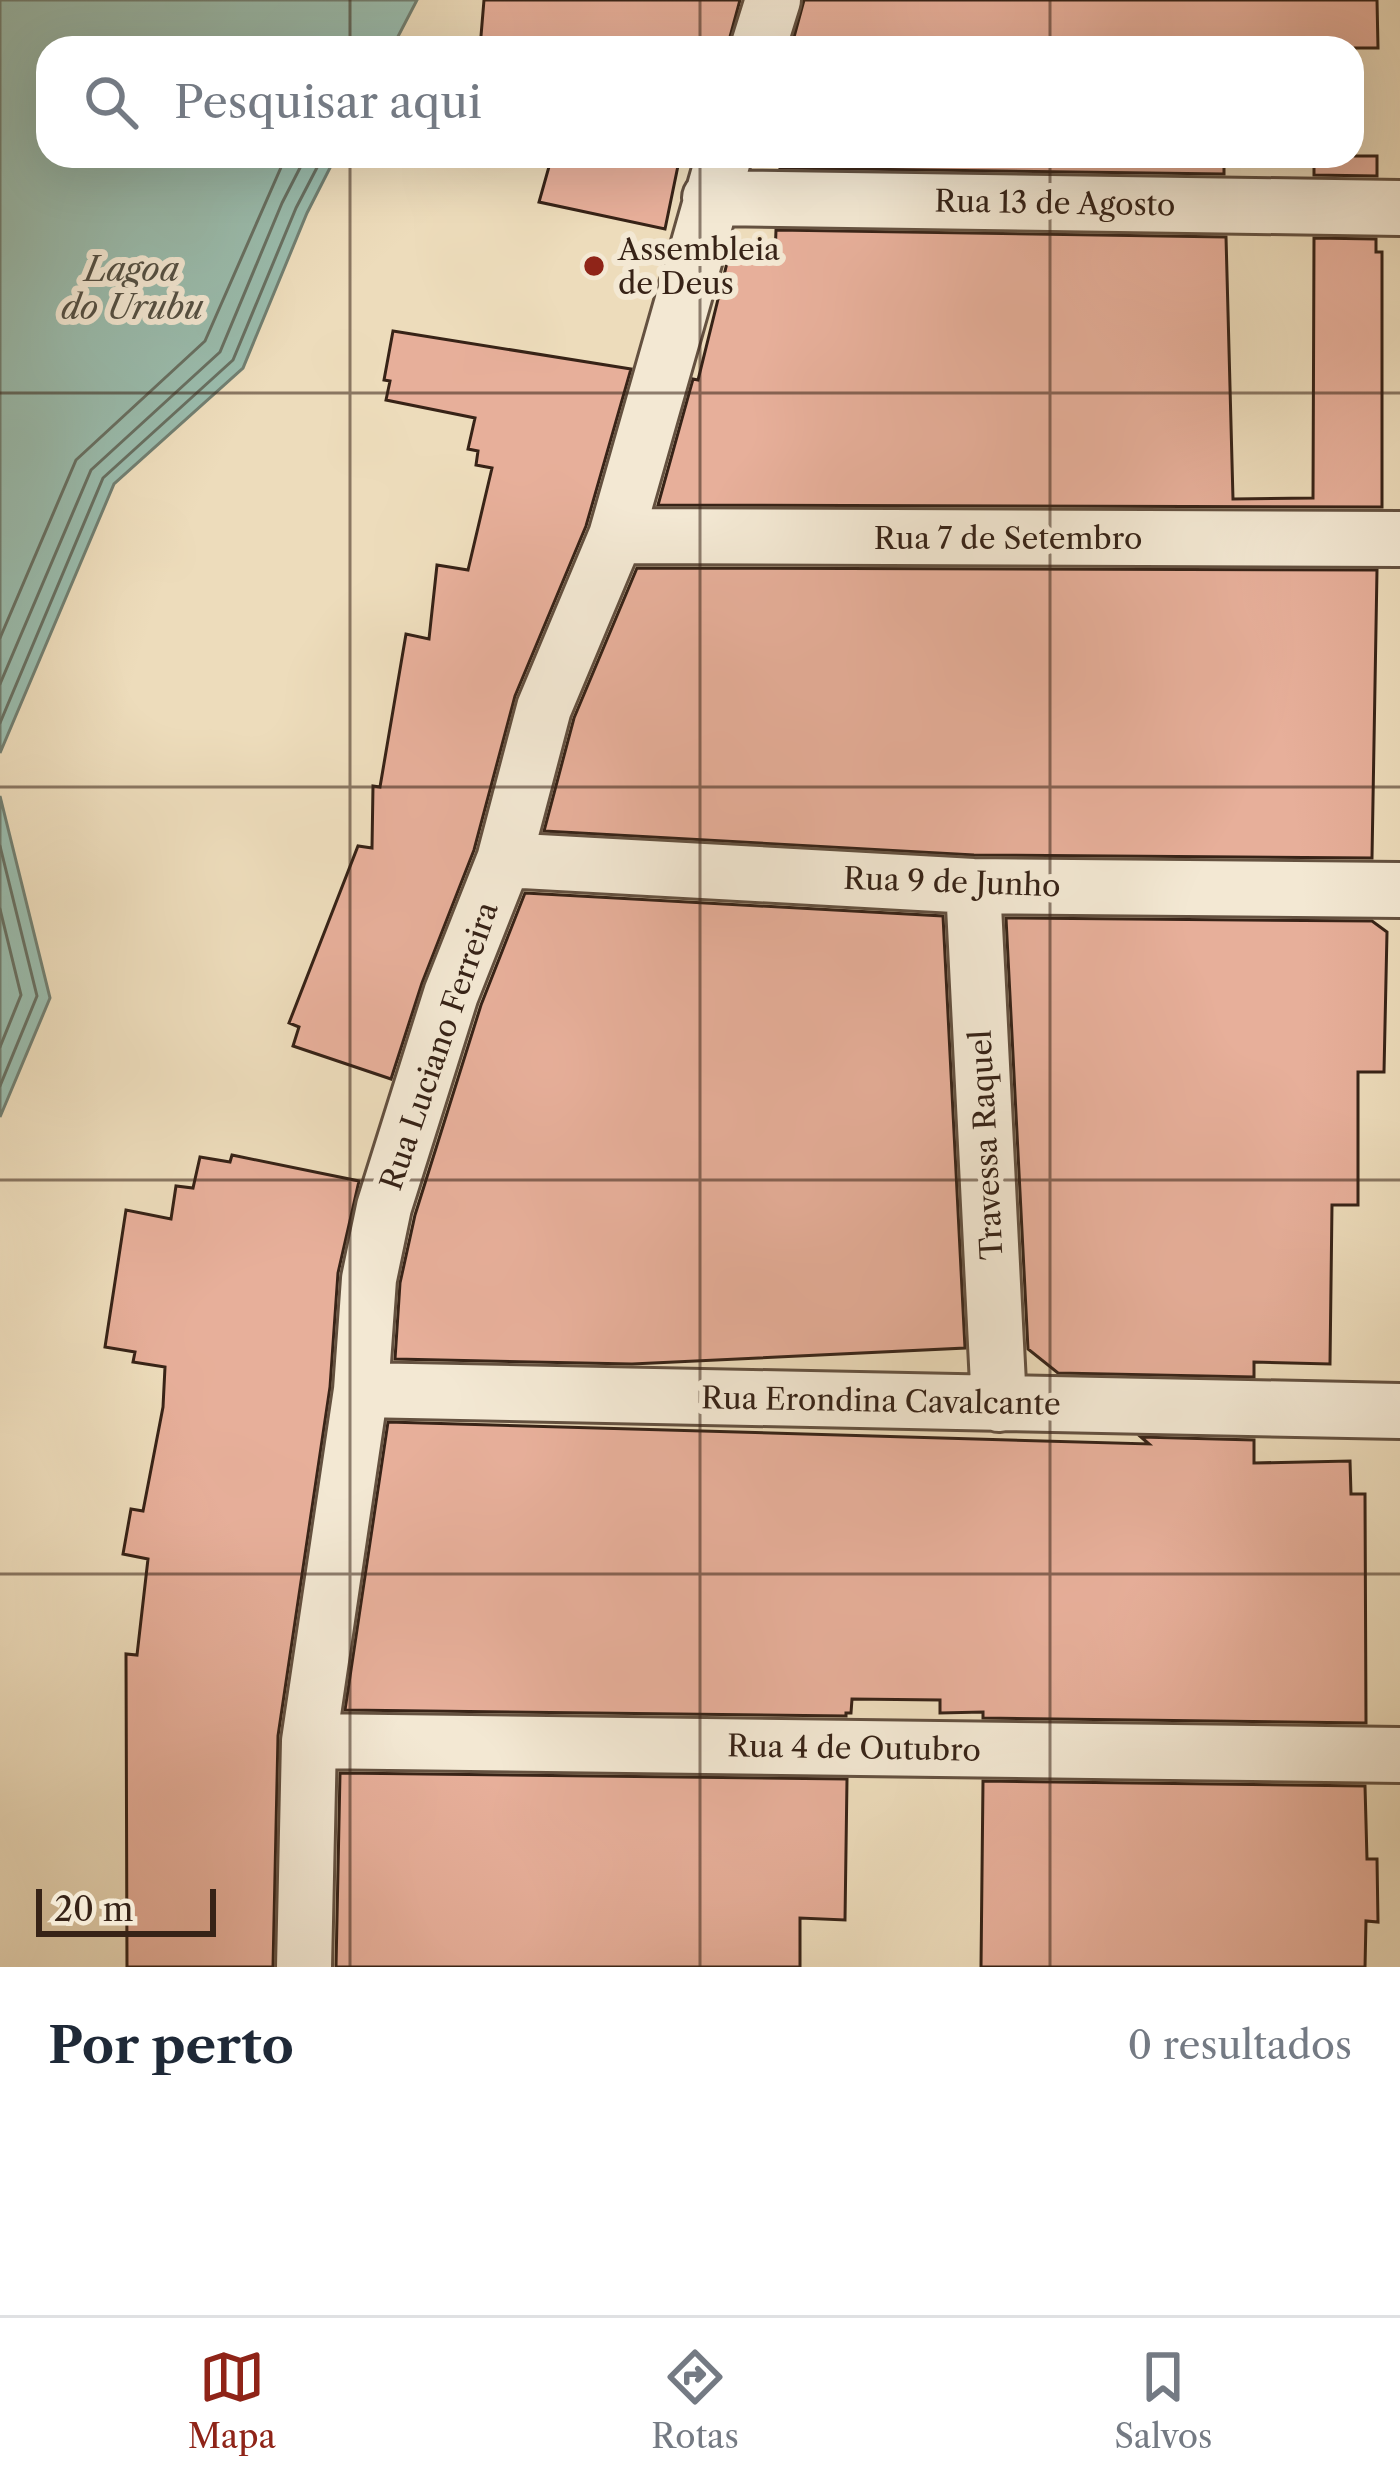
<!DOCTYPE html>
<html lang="pt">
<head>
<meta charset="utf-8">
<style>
	body { margin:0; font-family:"Libre Caslon Text",serif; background:#f6f6f7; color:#1f2937 }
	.scale { position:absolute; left:36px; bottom:30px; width:180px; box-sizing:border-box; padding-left:12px; border:6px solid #372317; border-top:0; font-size:33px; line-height:42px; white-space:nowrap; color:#372317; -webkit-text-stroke:9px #f3e8d3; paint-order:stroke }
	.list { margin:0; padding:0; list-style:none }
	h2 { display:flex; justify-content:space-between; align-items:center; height:156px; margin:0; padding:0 48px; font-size:51px }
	h2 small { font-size:39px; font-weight:400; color:#747a83 }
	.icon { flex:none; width:66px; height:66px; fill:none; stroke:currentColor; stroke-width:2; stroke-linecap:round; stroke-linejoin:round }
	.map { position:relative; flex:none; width:1400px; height:1967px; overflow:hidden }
	.search { position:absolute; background:#fff; box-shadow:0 12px 48px #0002; left:36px; right:36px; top:36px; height:132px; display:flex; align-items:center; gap:30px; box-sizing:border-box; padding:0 42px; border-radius:36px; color:#747a83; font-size:45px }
	.sheet { height:348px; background:#fff }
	nav { display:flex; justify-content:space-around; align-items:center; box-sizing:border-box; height:168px; border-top:3px solid #e0e1e3; background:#fff; font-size:33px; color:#747a83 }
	nav a { display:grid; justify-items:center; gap:6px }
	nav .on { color:#8f2418 }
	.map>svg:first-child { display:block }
	.water { fill:#9abcad; stroke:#727f71; stroke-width:3 }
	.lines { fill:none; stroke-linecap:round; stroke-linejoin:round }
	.shore { stroke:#687062; stroke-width:3 }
	.building { fill:#e7af9a; stroke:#372317; stroke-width:3 }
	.street-casing { stroke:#645140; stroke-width:60 }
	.street { stroke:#f3e8d3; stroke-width:54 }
	.grid { fill:none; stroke:#372317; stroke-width:3; stroke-opacity:0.55 }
	.poi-dot { fill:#8f2418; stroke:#f3e8d3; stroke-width:4.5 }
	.labels { text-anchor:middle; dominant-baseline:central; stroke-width:12; stroke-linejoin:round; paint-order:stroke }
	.street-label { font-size:30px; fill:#372317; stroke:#f3e8d3 }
	.poi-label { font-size:30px; fill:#372317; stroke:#f3e8d3; text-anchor:start }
	.water-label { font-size:33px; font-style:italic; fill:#555144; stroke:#f3e8d3 }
</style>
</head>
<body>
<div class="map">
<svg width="1400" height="1967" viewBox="0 0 1400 1967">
	<rect width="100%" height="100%" fill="#eddcbb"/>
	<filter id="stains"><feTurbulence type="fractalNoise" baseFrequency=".00167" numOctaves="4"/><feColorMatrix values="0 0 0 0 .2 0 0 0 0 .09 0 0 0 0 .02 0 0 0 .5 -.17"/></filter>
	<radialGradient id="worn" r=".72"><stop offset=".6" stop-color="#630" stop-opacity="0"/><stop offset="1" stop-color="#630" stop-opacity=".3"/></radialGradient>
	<!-- water -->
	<path class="water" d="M0,0H417L392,48H48V156H336L307,213L243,368L114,484L0,753Z
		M0,796L50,998L0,1117Z"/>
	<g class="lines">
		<!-- shore -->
		<path class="shore" d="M0,638L76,460L205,341L286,156
			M0,684L91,470L220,352L282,203L306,156
			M0,723L103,478L233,360L296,208L323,156
			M0,846L37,996L0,1086
			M0,909L21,995L0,1047"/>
	</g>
	<!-- building -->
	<path class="building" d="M484,0H740L727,48H480Z
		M804,0H1377L1378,48H791Z
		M552,156L598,165L601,156H680L665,229L539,202Z
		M781,156H1224V174L780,168Z
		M1314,156H1377V176L1314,175Z
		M776,230L1226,237L1233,499L1313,498L1314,238L1376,239V252H1382V507L658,505L693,379L698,380L729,255L775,257Z
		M393,331L631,369L586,526L515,696L474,850L422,983L391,1079L293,1046L299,1027L289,1023L358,846L372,848L373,786L380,787L406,634L429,639L437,565L468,570L492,468L476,465L478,451L468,449L475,418L386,400L390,381L384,380Z
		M637,568L1377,570L1372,858L974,855L544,831L574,718Z
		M525,893L943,916L965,1348L632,1364L395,1359L400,1283L415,1215L481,1005Z
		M1006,918L1372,921L1387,932L1384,1072H1358V1205H1332L1330,1364L1254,1362V1377L1058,1373L1028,1349Z
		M232,1155L359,1181L338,1273L330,1387L278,1736L273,1967H127L126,1654L137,1655L148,1559L123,1554L131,1509L143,1511L163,1407L165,1367L133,1362L135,1352L105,1347L126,1210L171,1219L176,1186L193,1188L200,1157L230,1162Z
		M388,1422L1149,1444L1141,1437L1254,1440V1463L1350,1461L1351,1494H1365L1366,1723L983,1718V1712L940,1713V1700L852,1699L851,1713H846V1716L345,1710Z
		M340,1773L847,1779L845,1920L800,1918V1967H336Z
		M983,1781L1365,1786L1367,1859H1377L1378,1922L1366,1921L1365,1967H981Z"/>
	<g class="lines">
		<!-- street casing -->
		<g class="street-casing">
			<path id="street" d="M758,48L773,0
				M710,198L1400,208
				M616,536L1400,539
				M504,860L973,886L1400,890
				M973,886L999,1404
				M361,1390L1400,1411
				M309,1741L1400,1755
				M304,1967L309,1741L361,1390L369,1279L384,1207L451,994L504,860L544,708L616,536L724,156"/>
		</g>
		<!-- street -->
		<use href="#street" class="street"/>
	</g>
	<!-- grid -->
	<path class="grid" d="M350,0V48M700,0V48M1050,0V48M350,156V1967M700,156V1967M1050,156V1967M0,393H1400M0,787H1400M0,1180H1400M0,1574H1400"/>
	<!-- markers -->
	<circle class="poi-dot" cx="594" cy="266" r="12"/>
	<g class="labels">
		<!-- street labels -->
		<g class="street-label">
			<text transform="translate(1055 203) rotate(1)">Rua 13 de Agosto</text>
			<text x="1008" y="538">Rua 7 de Setembro</text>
			<text transform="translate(952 882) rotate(2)">Rua 9 de Junho</text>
			<text transform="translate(439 1046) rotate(-71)">Rua Luciano Ferreira</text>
			<text transform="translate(986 1145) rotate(-93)">Travessa Raquel</text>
			<text transform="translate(881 1401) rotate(1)">Rua Erondina Cavalcante</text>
			<text transform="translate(854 1748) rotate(1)">Rua 4 de Outubro</text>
		</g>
		<!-- poi labels -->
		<g class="poi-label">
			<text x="618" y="249">Assembleia<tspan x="618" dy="34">de Deus</tspan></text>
		</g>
		<!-- water labels -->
		<g class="water-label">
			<text x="132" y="269">Lagoa<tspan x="132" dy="38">do Urubu</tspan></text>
		</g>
	</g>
	<rect width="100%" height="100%" filter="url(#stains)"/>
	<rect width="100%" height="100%" fill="url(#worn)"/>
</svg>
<div class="scale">20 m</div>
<div class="search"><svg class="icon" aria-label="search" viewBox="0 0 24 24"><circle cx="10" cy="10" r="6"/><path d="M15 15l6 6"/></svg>Pesquisar aqui</div>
</div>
<section class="sheet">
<h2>Por perto<small>0 resultados</small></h2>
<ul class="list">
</ul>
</section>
<nav>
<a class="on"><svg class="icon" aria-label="map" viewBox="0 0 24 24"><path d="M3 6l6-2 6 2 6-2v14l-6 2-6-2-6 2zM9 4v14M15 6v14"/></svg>Mapa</a>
<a><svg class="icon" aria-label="directions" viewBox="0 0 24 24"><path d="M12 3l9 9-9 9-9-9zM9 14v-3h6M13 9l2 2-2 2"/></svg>Rotas</a>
<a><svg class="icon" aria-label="saved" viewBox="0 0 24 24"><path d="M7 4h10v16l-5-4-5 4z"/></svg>Salvos</a>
</nav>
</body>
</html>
